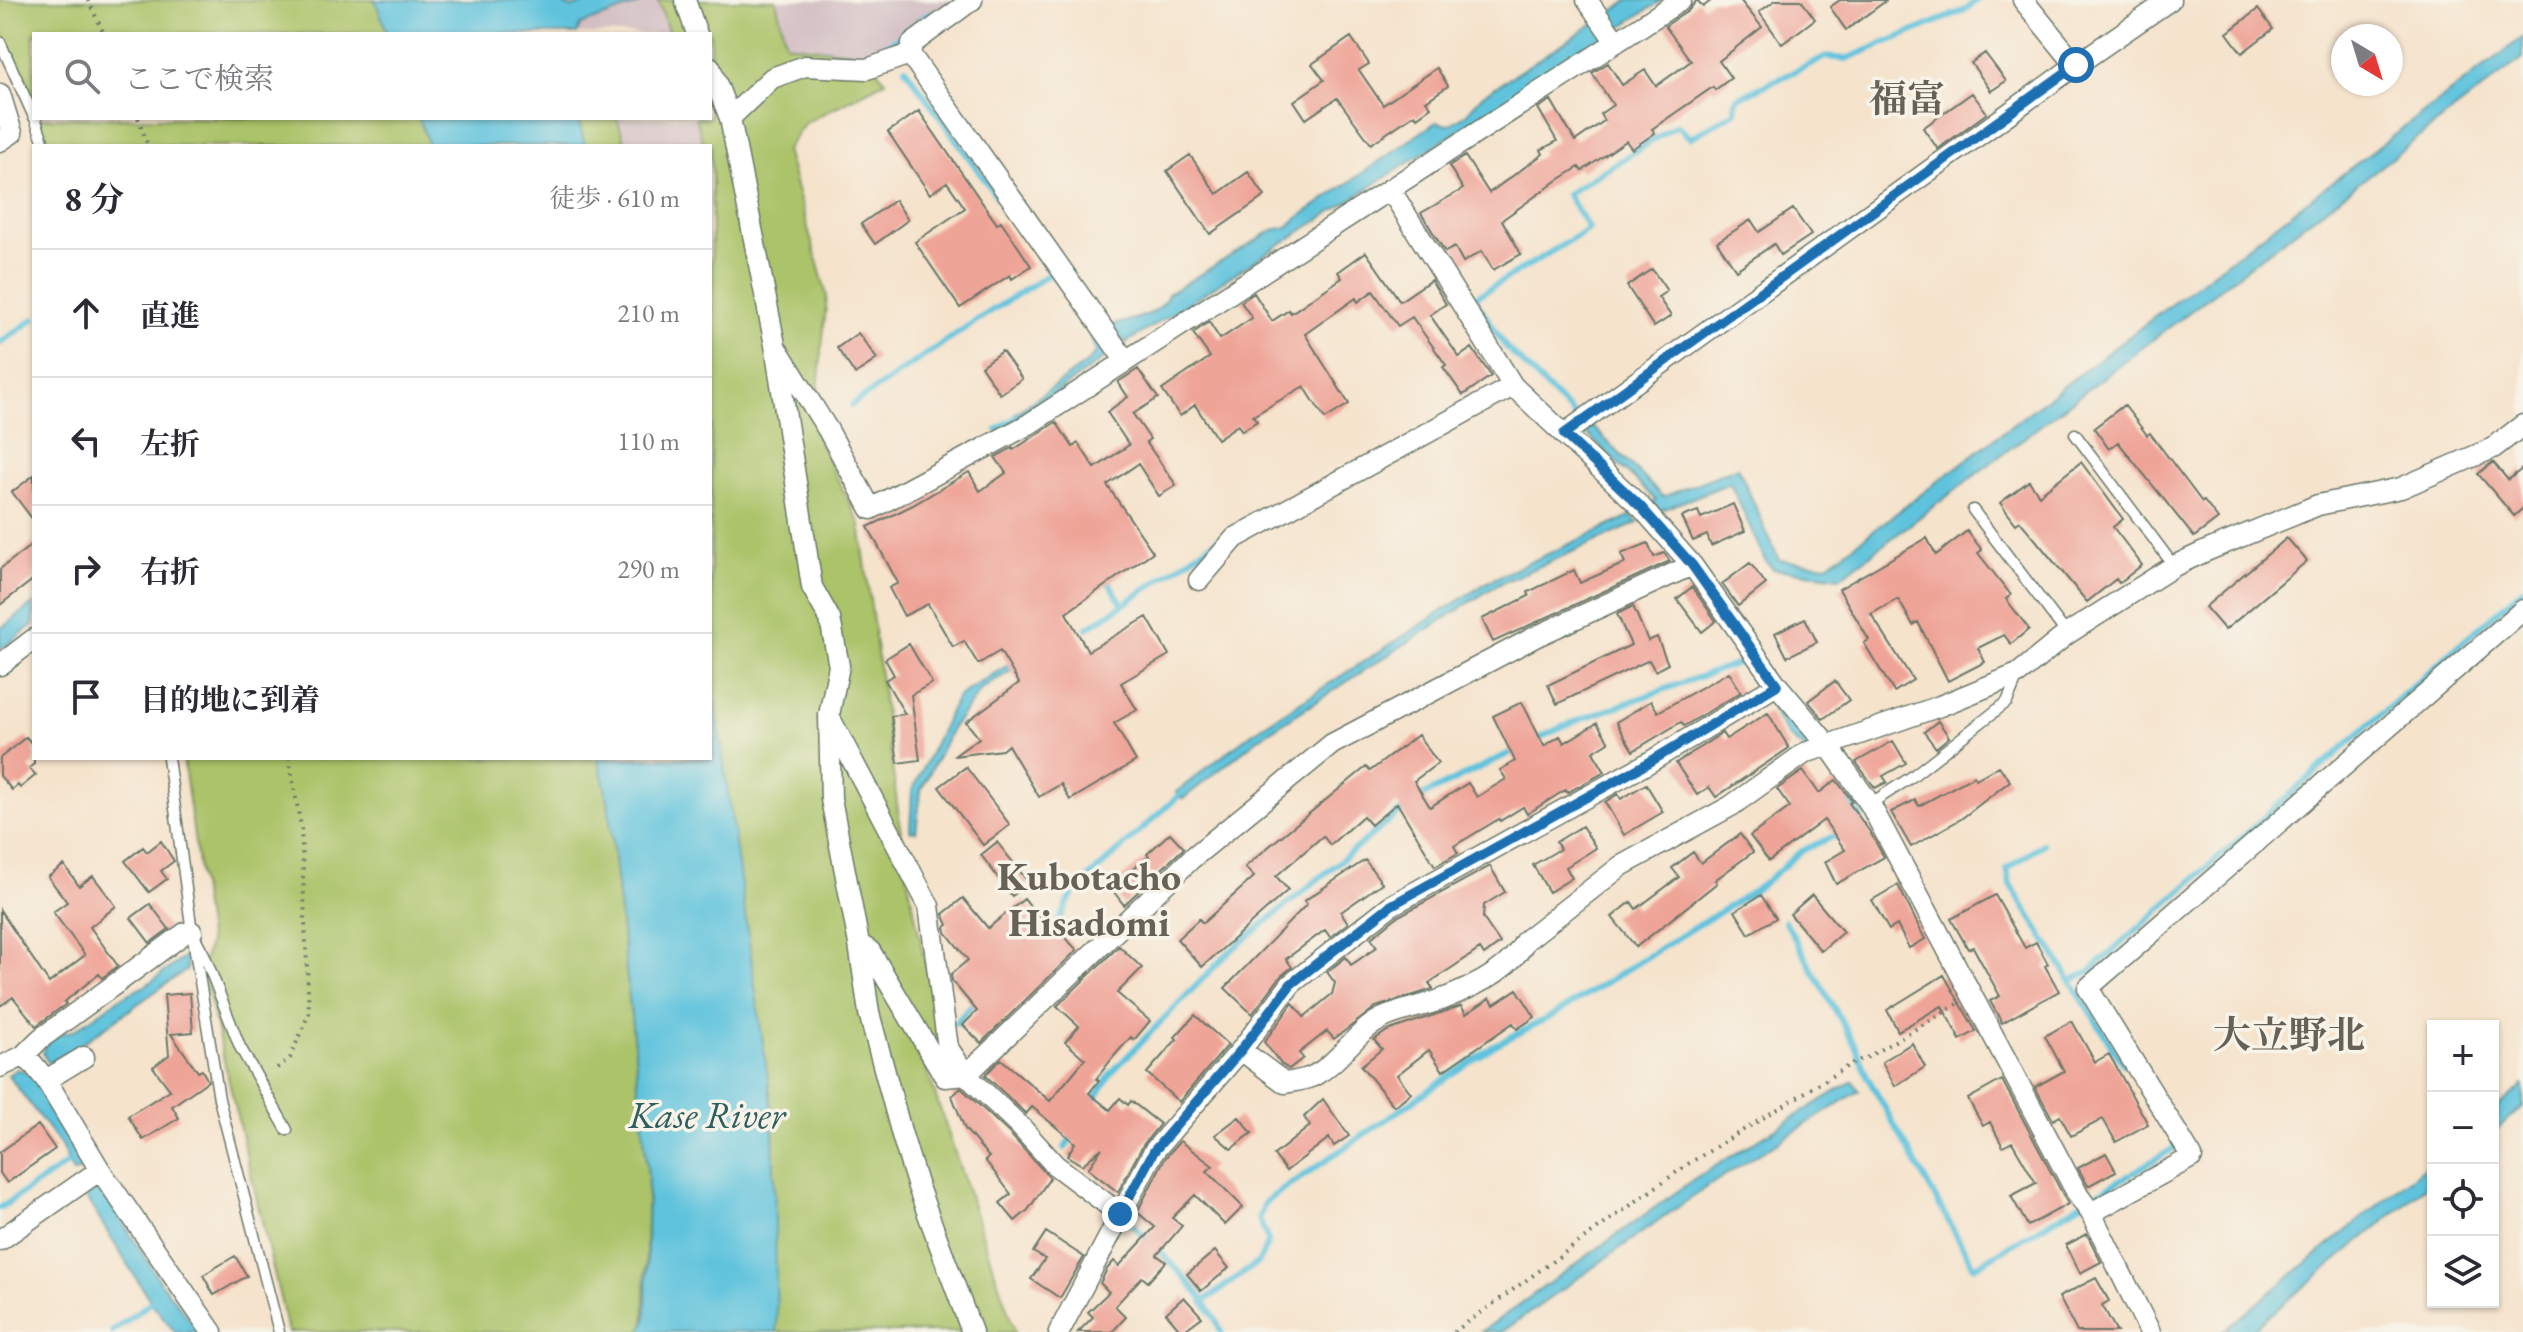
<!DOCTYPE html>
<html lang="ja">
<head>
<meta charset="utf-8">
<style>
	body { margin:0; font-family:"EB Garamond","Noto Serif JP",serif; background:#f7f7f7; color:#2b2b33 }
	.controls { position:absolute; right:24px; bottom:24px; display:grid; overflow:hidden; border-radius:0px; box-shadow:0 2px 6px #0004 }
	.controls button { width:72px; height:72px; display:grid; place-items:center; padding:0; border:0; border-bottom:2px solid #e1e1e2; background:#fff; color:#2b2b33; font:40px sans-serif }
	.compass { position:absolute; left:2331px; top:24px; width:72px; height:72px; border-radius:50%; background:#fff; box-shadow:0 2px 6px #0004; rotate:142deg }
	.stop { position:absolute; width:24px; height:24px; margin:-18px; border:6px solid #1f6fb2; border-radius:50%; background:#fff }
	.stop.end { background:#1f6fb2; border-color:#fff; box-shadow:0 2px 8px #0008 }
	.list { margin:0; padding:0; list-style:none }
	h2 { display:flex; justify-content:space-between; align-items:center; height:104px; margin:0; padding:0 32px; font-size:34px }
	h2 small { font-size:26px; font-weight:400; color:#7c7c81 }
	.list li { display:grid; grid-template-columns:52px 1fr auto; gap:24px; align-items:center; box-sizing:border-box; height:128px; padding:0 32px; border-top:2px solid #e1e1e2 }
	.list b { display:block; font-size:30px; white-space:nowrap }
	.list em { font-size:26px; font-style:normal; color:#7c7c81 }
	.icon { flex:none; width:44px; height:44px; fill:none; stroke:currentColor; stroke-width:2; stroke-linecap:round; stroke-linejoin:round }
	.map { position:relative; flex:none; width:2523px; height:1332px; overflow:hidden }
	.search { position:absolute; background:#fff; box-shadow:0 2px 6px #0004; left:32px; top:32px; width:680px; height:88px; display:flex; align-items:center; gap:20px; box-sizing:border-box; padding:0 28px; border-radius:0px; color:#7c7c81; font-size:30px }
	.panel { position:absolute; background:#fff; box-shadow:0 2px 6px #0004; left:32px; top:144px; width:680px; height:616px; border-radius:0px }
	.map>svg:first-child { display:block }
	.industrial { fill:#d2bec3 }
	.green { fill:#abc369; stroke:#65804e; stroke-width:2 }
	.water { fill:#5fc3dd; stroke:#3f8088; stroke-width:2 }
	.lines { fill:none; stroke-linecap:round; stroke-linejoin:round }
	.stream { stroke:#5fc3dd; stroke-width:6 }
	.building { fill:#efa498 }
	.service-casing { stroke:#6a7769; stroke-width:13 }
	.minor-casing { stroke:#6a7769; stroke-width:23 }
	.path { stroke:#6a7769; stroke-width:4; stroke-dasharray:2 6; stroke-linecap:butt }
	.service { stroke:#fff; stroke-width:10 }
	.minor { stroke:#fff; stroke-width:20 }
	.route { stroke:#1f6fb2; stroke-width:10 }
	.labels { text-anchor:middle; dominant-baseline:central; stroke-width:7; stroke-linejoin:round; paint-order:stroke }
	.neighbourhood-label { font-size:38px; font-weight:bold; fill:#686157; stroke:#f7f3e8 }
	.water-label { font-size:38px; font-style:italic; fill:#2f5e5e; stroke:#f7f3e8 }
	.quarter-label { font-size:40px; font-weight:bold; fill:#686157; stroke:#f7f3e8 }
</style>
</head>
<body>
<div class="map">
<svg width="2523" height="1332" viewBox="0 0 2523 1332">
	<rect width="100%" height="100%" fill="#f7f3e8"/>
	<filter id="ink" filterUnits="userSpaceOnUse"><feTurbulence type="fractalNoise" baseFrequency=".0125" numOctaves="2"/><feDisplacementMap in="SourceGraphic" scale="16" xChannelSelector="R" yChannelSelector="G"/><feConvolveMatrix kernelMatrix="1 2 1 2 8 2 1 2 1" color-interpolation-filters="sRGB"/></filter>
	<filter id="wash" filterUnits="userSpaceOnUse"><feTurbulence type="fractalNoise" baseFrequency=".006" numOctaves="4" result="noise"/><feDisplacementMap in="SourceGraphic" scale="32" xChannelSelector="R" yChannelSelector="G"/><feGaussianBlur stdDeviation="1.8" result="paint"/><feColorMatrix in="noise" values="0 0 0 0 0 0 0 0 0 0 0 0 0 0 0 0 0 1.4 0 .05"/><feComposite in="paint" operator="in"/></filter>
	<g filter="url(#wash)">
		<rect width="100%" height="100%" fill="#f5e3cc"/>
		<!-- industrial -->
		<path class="industrial" d="M466,0H658L669,34H478Z
			M776,0H955L888,52L864,54L786,44Z
			M508,118H696L704,146H518Z"/>
		<!-- green -->
		<path class="green" d="M0,0H375L388,34H34V109L0,29Z
			M658,0H776L786,44L864,54L886,81L805,123L786,150L827,296L814,432L860,524L906,871L941,1039L923,1058L1015,1332H741L710,758L712,170L710,146H704L696,118H710V34H669Z
			M38,118H419L429,146H49Z
			M578,118H617L626,146H585Z
			M183,758H598L608,801L648,1175L644,1332H288L202,967L209,943Z"/>
		<!-- water -->
		<path class="water" d="M375,0H553L572,8L596,0H638L640,4L580,25L577,34H388Z
			M1630,0H1663L1126,343L1116,335L1112,325C1132,319 1162,316 1168,294L1273,230L1288,227L1295,220L1436,122L1449,125L1465,115L1483,95Z
			M2523,37V58L1841,577L1773,569L1765,560L1730,483L1659,511L1652,503L1656,500L1585,432L1591,425L1663,497L1738,467L1779,560L1828,565Z
			M419,118H578L585,146H429Z
			M1070,299L1105,344L1109,355L1019,419L1015,414L1088,362L1096,352L1089,331Z
			M1631,516L1638,523L1497,585L1258,739L1183,799L1176,792L1252,733L1491,580Z
			M34,603V624L0,650V629Z
			M1013,662L1016,668L982,689L953,726L921,790L916,832L910,831L912,791L957,697Z
			M710,664L773,1115L777,1332H640L646,1320L648,1175L608,801L598,758H710Z
			M1759,677L1825,756L1829,768L1790,738L1774,714Z
			M186,956L187,970C140,1000 97,1037 48,1063L43,1053L45,1046L59,1034L73,1031L120,998L145,986Z
			M17,1069L33,1074L86,1165L81,1170L73,1173L61,1146L8,1075Z
			M1853,1081L1859,1091L1705,1188L1502,1332H1481L1696,1178Z
			M2523,1085V1107L2493,1132V1111Z
			M2433,1160V1181L2249,1332H2222Z
			M100,1186L161,1283L200,1332H175L151,1302L85,1196Z"/>
		<g class="lines">
			<!-- stream -->
			<path class="stream" d="M888,45L930,13
				M905,68L1072,302
				M0,343L34,319
				M852,405L971,324L1051,273
				M1578,419L1506,347L1474,298L1589,229L1567,194L1677,125L1690,138L1735,112L1736,99L1825,57L1846,59L1965,10L1977,0
				M997,430L1021,414
				M1106,578L1123,605L1233,529
				M1087,628L1123,605
				M1533,741L1571,723L1746,660L1763,683
				M1824,761L1861,817L1855,824
				M1418,798L1516,750
				M2043,844L2007,869L2010,884L2123,1064
				M1785,921L1856,1047L1867,1076L1974,1267L2176,1147L2174,1144
				M1044,932L1059,921L1074,891L1184,791
				M2070,981L2090,971L2523,589
				M956,1023L977,999
				M1093,1103L1111,1073L1228,953L1406,807
				M1065,1148L1074,1133
				M0,1208L68,1163
				M1130,1222C1158,1250 1208,1295 1221,1332
				M1203,1302L1259,1262L1268,1241L1259,1219L1265,1202L1495,1045L1552,1016L1761,886L1801,851L1839,834
				M112,1332L151,1302"/>
		</g>
		<g id="blocks">
			<!-- building -->
			<path class="building" d="M1697,0L1703,7L1712,0H1740L1762,27L1719,61L1731,78L1715,90L1713,87L1652,129L1655,133L1632,149L1626,141L1582,171L1579,167L1558,180L1502,220L1521,254L1493,270L1482,251L1463,262L1455,247L1445,252L1421,213L1463,189L1449,166L1465,156L1489,193L1543,154L1541,150L1557,141L1538,108L1551,100L1575,141L1604,121L1600,114L1613,105L1592,73L1608,63L1622,85L1645,70L1656,86L1691,61L1665,26L1688,11Z
				M1776,0H1801L1815,19L1782,44L1759,12Z
				M1840,0H1887L1846,30L1830,7Z
				M2258,9L2273,29L2242,53L2227,33Z
				M1351,37L1369,64L1359,70L1383,105L1437,68L1448,86L1426,101L1431,107L1417,117L1415,114L1371,144L1337,98L1306,119L1294,101L1324,80L1312,64Z
				M1985,53L2006,81L1991,91L1971,63Z
				M1972,93L1987,113L1938,149L1923,128Z
				M919,111L997,224L1001,221L1031,266L1012,279L1010,275L960,308L915,242L965,208L947,182L930,194L888,132Z
				M1190,155L1217,194L1248,172L1265,196L1210,234L1167,171Z
				M895,200L908,220L875,244L861,224Z
				M1793,209L1811,235L1781,255L1774,244L1736,270L1717,242L1751,220L1759,232Z
				M1366,252L1400,301L1431,280L1446,304L1430,315L1459,357L1472,348L1491,376L1463,395L1443,367L1446,365L1412,317L1398,326L1373,291L1358,302L1356,298L1305,334L1349,404L1325,419L1304,386L1253,416L1257,421L1242,431L1238,425L1217,439L1195,405L1180,416L1162,390L1210,357L1193,333L1209,322L1220,339L1252,318L1241,302L1254,293L1272,321L1289,310L1291,313L1342,278L1338,272Z
				M1652,269L1667,291L1658,297L1671,316L1654,327L1627,286Z
				M858,333L877,359L855,374L837,348Z
				M1002,351L1022,379L1000,394L981,366Z
				M1138,369L1158,398L1133,414L1150,439L1146,442L1176,485L1159,496L1138,464L1107,485L1153,552L1066,613L1088,651L1147,617L1169,655L1121,683L1137,710L1114,723L1136,761L1070,800L1061,784L1039,797L1008,745L1002,750L954,756L979,738L966,722L1019,683L1000,651L978,664L964,641L953,647L928,604L904,616L889,588L898,583L868,527L913,505L969,472L980,491L1006,473L995,457L1012,448L1013,450L1056,422L1073,447L1078,443L1095,468L1129,445L1107,412L1128,397L1118,382Z
				M2124,405L2147,435L2150,433L2202,502L2204,501L2218,519L2194,537L2118,442L2109,449L2094,428Z
				M2081,462L2123,519L2113,527L2142,565L2119,583L2116,579L2087,602L2020,521L2016,524L2000,503L2029,481L2039,495Z
				M2493,462L2508,480L2523,468V508L2514,516L2478,474Z
				M34,475V521L12,492Z
				M1733,504L1745,531L1711,546L1707,535L1693,541L1682,517L1698,511L1701,518Z
				M1967,531L1982,550L1978,553L2011,595L2006,599L2029,629L2011,644L2004,635L1978,648L1985,662L1948,681L1918,622L1913,625L1898,599L1871,614L1913,680L1894,692L1864,643L1869,640L1839,589L1927,538L1936,555Z
				M2287,538L2307,561L2225,630L2205,607Z
				M34,543V579L0,605V569Z
				M1648,543L1654,557L1664,553L1670,561L1493,642L1482,619L1529,596L1528,592L1574,570L1580,583L1625,563L1621,554Z
				M1750,563L1766,584L1738,606L1722,584Z
				M1692,587L1716,621L1702,632L1677,599Z
				M1633,606L1648,641L1657,637L1668,664L1655,671L1649,660L1557,704L1548,685L1631,645L1617,614Z
				M1805,618L1817,642L1787,657L1775,633Z
				M909,644L932,683L911,695L920,760L898,763L891,716L905,714L885,680L894,675L885,659Z
				M1729,672L1741,692L1684,726L1681,722L1633,751L1616,722L1651,701L1658,712Z
				M1835,681L1849,700L1823,719L1808,701Z
				M1522,702L1544,746L1560,736L1564,743L1597,723L1609,742L1593,752L1605,772L1567,793L1565,790L1527,814L1523,807L1500,821L1499,819L1454,846L1458,853L1435,866L1397,803L1371,825L1363,816L1330,845L1323,836L1276,876L1288,890L1202,967L1177,939L1199,919L1203,923L1254,877L1245,867L1273,843L1366,767L1370,771L1418,735L1438,763L1414,781L1430,807L1468,783L1477,797L1506,779L1500,770L1515,761L1493,716Z
				M1768,713L1789,748L1716,797L1709,787L1697,795L1676,763L1722,733L1726,739Z
				M1938,721L1949,737L1936,748L1924,732Z
				M26,737L34,746V764L29,768L36,775L20,788L18,785L12,790L0,776V758Z
				M1893,741L1906,763L1883,776L1887,782L1875,788L1856,762Z
				M1999,766L2010,781L1961,819L1911,847L1891,812L1915,800L1919,806L1974,776L1976,779Z
				M966,767L1010,825L983,845L939,787Z
				M1803,771L1819,793L1836,780L1852,801L1849,803L1870,832L1884,857L1836,884L1825,862L1845,850L1824,820L1769,861L1750,836L1790,807L1777,789Z
				M1646,784L1663,812L1624,835L1605,802L1618,794L1621,799Z
				M1582,826L1596,848L1566,867L1572,878L1549,892L1533,865L1560,849L1556,842Z
				M1170,833L1184,848L1124,905L1110,887L1149,856L1147,854Z
				M1740,834L1753,852L1715,880L1717,883L1636,947L1612,917L1631,902L1636,909L1679,877L1672,868L1693,852L1701,863Z
				M161,841L174,861L161,871L167,879L149,892L125,861L143,847L147,852Z
				M997,842L1029,883L1012,896L981,855Z
				M1365,860L1382,883L1341,912L1348,923L1330,937L1325,930L1286,959L1292,967L1281,976L1252,1014L1225,988L1307,904L1304,901Z
				M64,865L79,886L93,876L116,906L90,927L118,966L102,978L99,974L64,1002L66,1004L36,1026L13,997L0,1006V910L49,983L85,955L53,912L67,902L48,877Z
				M1490,866L1505,892L1484,905L1483,918L1500,943L1484,955L1480,949L1429,983L1433,989L1376,1007L1334,1039L1327,1031L1299,1053L1303,1058L1289,1069L1281,1064L1264,1042L1293,1003L1304,1017L1332,994L1335,983L1327,972L1346,957L1351,965L1377,947L1371,938L1397,917Z
				M1898,885L1925,939L1909,948L1897,925L1889,930L1872,900Z
				M1761,895L1776,918L1749,934L1735,911Z
				M1812,895L1843,932L1821,951L1790,914Z
				M1995,895L2025,948L2036,942L2048,964L2045,966L2059,991L2002,1023L1990,1001L2000,996L1973,947L1968,949L1951,919Z
				M963,898L988,928L1024,899L1055,937L1060,932L1077,950L981,1043L963,1025L977,1011L952,981L951,974L968,960L946,932L945,927L948,925L943,914Z
				M150,904L169,929L150,943L131,918Z
				M1119,946L1142,968L1117,993L1150,1021L1134,1040L1131,1037L1115,1055L1096,1079L1099,1081L1089,1093L1110,1110L1120,1098L1128,1105L1131,1101L1160,1124L1143,1145L1118,1192L1088,1169L1102,1148L1082,1165L1067,1156L1075,1143L1032,1107L1026,1114L985,1075L1001,1059L1050,1101L1085,1059L1065,1042L1079,1026L1057,1006Z
				M1944,975L1976,1031L1960,1040L1942,1006L1898,1031L1887,1010Z
				M1517,989L1535,1017L1517,1029L1513,1023L1443,1071L1429,1050L1397,1075L1411,1093L1394,1106L1361,1066L1382,1049L1374,1040L1387,1031L1461,1006L1466,1014L1490,998L1494,1004Z
				M190,993L193,1032L171,1034L198,1072L202,1070L208,1081L172,1106L179,1118L143,1140L128,1116L170,1090L153,1067L169,1055L164,995Z
				M1195,1015L1228,1045L1179,1102L1147,1073L1177,1039L1175,1037Z
				M2072,1021L2095,1062L2109,1054L2148,1124L2116,1142L2103,1119L2071,1136L2060,1116L2053,1120L2035,1087L2064,1071L2045,1036Z
				M1912,1043L1925,1067L1895,1086L1882,1062Z
				M2002,1080L2068,1204L2028,1226L2011,1196L2036,1183L2012,1142L2003,1147L1990,1122L1983,1126L1968,1099Z
				M961,1088L1010,1134L1050,1178L1028,1210L1015,1221L1000,1203L1011,1194L985,1160L989,1157L965,1129L952,1096Z
				M1323,1099L1349,1136L1334,1146L1329,1138L1286,1171L1274,1155L1310,1126L1304,1117Z
				M1239,1117L1252,1133L1231,1149L1215,1135Z
				M38,1125L55,1149L7,1183L0,1173V1152Z
				M1180,1141L1213,1166L1207,1171L1243,1207L1225,1225L1195,1195L1172,1218L1182,1226L1157,1255L1166,1262L1148,1282L1142,1277L1115,1306L1126,1317L1112,1332H1078L1093,1317L1088,1312L1109,1292L1100,1283L1107,1269L1114,1261L1119,1266L1155,1227L1137,1212L1165,1158Z
				M2106,1153L2116,1171L2088,1186L2078,1168Z
				M1046,1232L1084,1257L1060,1298L1031,1279L1045,1259L1033,1252Z
				M2087,1234L2101,1262L2080,1273L2066,1245Z
				M1215,1251L1229,1268L1201,1291L1187,1274Z
				M235,1256L247,1276L214,1295L203,1275Z
				M2096,1278L2109,1301L2102,1305L2117,1332H2077L2059,1297Z
				M1184,1297L1202,1317L1182,1332L1166,1313Z"/>
		</g>
	</g>
	<g filter="url(#ink)">
		<use href="#blocks" fill-opacity="0" stroke="#6a7769" stroke-width="2"/>
		<g class="lines">
			<!-- service casing -->
			<g class="service-casing">
				<path id="service" d="M0,42L34,117
					M35,118L45,146
					M2075,434L2174,566
					M1973,510L2067,634
					M168,758L192,932L219,1099L279,1332
					M1870,804L1910,778L2007,702L2018,676
					M197,941L204,954L240,1047L287,1130"/>
			</g>
			<!-- minor casing -->
			<g class="minor-casing">
				<path id="minor" d="M685,0L697,34
					M972,0L912,44L910,54L1125,360
					M1587,0L1616,42
					M2023,0L2076,65
					M710,67L730,118L775,345L812,587L830,619L839,666L829,715L831,799L859,944L869,1013L902,1135L918,1187L972,1332
					M0,94L12,133L0,141
					M730,118L772,78L805,66L867,69L910,54
					M1390,189L1513,386L1641,507L1692,565L1777,685L1827,744L1870,804L2078,1195L2091,1213L2150,1332
					M779,352L828,430L871,509L1029,424L1681,0
					M1564,434L2076,65L2170,0
					M1199,580L1235,538L1513,386
					M0,665L34,639
					M832,722L929,906L948,1048L966,1075L1191,859L1332,744L1535,637L1692,565
					M859,944L870,951L945,1077L966,1075L1019,1125L1055,1165L1120,1214
					M1241,1050L1285,1083C1295,1081 1307,1080 1315,1075C1341,1061 1354,1033 1381,1019C1399,1010 1421,1007 1440,1000C1470,989 1511,970 1525,941L1621,866L1731,806L1805,753L1940,706L2018,674L2067,634L2174,566L2206,551L2318,505L2401,488L2493,448L2523,425
					M23,1056L33,1064L46,1080L100,1170L212,1332
					M0,1067L23,1056L40,1039L185,933L192,932
					M46,1080L84,1057
					M2091,1213L2192,1157L2088,988L2523,610
					M0,1240L100,1170
					M1059,1332L1154,1151L1241,1050L1291,984L1390,906L1648,763L1777,685"/>
			</g>
			<!-- path -->
			<path class="path" d="M88,0L104,34
				M138,118L148,146
				M277,1068L290,1058L309,1013L301,827L289,758
				M1454,1332L1688,1164L1856,1061L1866,1058L1958,1004"/>
			<!-- service -->
			<use href="#service" class="service"/>
			<!-- minor -->
			<use href="#minor" class="minor"/>
		</g>
	</g>
	<g class="lines" filter="url(#ink)">
		<!-- route -->
		<path class="route" d="M1120,1214L1154,1151L1241,1050L1291,984L1390,906L1648,763L1777,685L1692,565L1641,507L1564,434L2076,65"/>
	</g>
	<g class="labels">
		<!-- neighbourhood labels -->
		<g class="neighbourhood-label">
			<text x="1907" y="98">福富</text>
			<text x="2289" y="1034">大立野北</text>
		</g>
		<!-- water labels -->
		<g class="water-label">
			<text x="707" y="1114">Kase River</text>
		</g>
		<!-- quarter labels -->
		<g class="quarter-label">
			<text x="1089" y="876">Kubotacho<tspan x="1089" dy="46">Hisadomi</tspan></text>
		</g>
	</g>
</svg>
<div class="controls">
<button>+</button>
<button>−</button>
<button><svg class="icon" aria-label="locate" viewBox="0 0 24 24"><circle cx="12" cy="12" r="6"/><path d="M12 2v4M12 18v4M2 12h4M18 12h4"/></svg></button>
<button><svg class="icon" aria-label="layers" viewBox="0 0 24 24"><path d="M12 4l9 5-9 5-9-5zM3 14l9 5 9-5"/></svg></button>
</div>
<svg class="compass" viewBox="-18 -18 36 36"><path d="M0-13l5 13h-10z" fill="#e53935"/><path d="M0 13l5-13h-10z" fill="#7c7c81"/></svg>
<div class="stop" style="left:2076px;top:65px"></div>
<div class="stop end" style="left:1120px;top:1214px"></div>
<div class="search"><svg class="icon" aria-label="search" viewBox="0 0 24 24"><circle cx="10" cy="10" r="6"/><path d="M15 15l6 6"/></svg>ここで検索</div>
<section class="panel">
<h2>8 分<small>徒歩 · 610 m</small></h2>
<ul class="list">
<li><svg class="icon" aria-label="ahead" viewBox="0 0 24 24"><path d="M12 20V5M6 11l6-6 6 6"/></svg><div><b>直進</b></div><em>210 m</em></li>
<li><svg class="icon" aria-label="left" viewBox="0 0 24 24"><path d="M17 20v-9H6M10 6l-5 5 5 5"/></svg><div><b>左折</b></div><em>110 m</em></li>
<li><svg class="icon" aria-label="right" viewBox="0 0 24 24"><path d="M7 20v-9h11M14 6l5 5-5 5"/></svg><div><b>右折</b></div><em>290 m</em></li>
<li><svg class="icon" aria-label="arrive" viewBox="0 0 24 24"><path d="M6 21V4h12l-3 4 3 4H6"/></svg><div><b>目的地に到着</b></div></li>
</ul>
</section>
</div>
</body>
</html>
